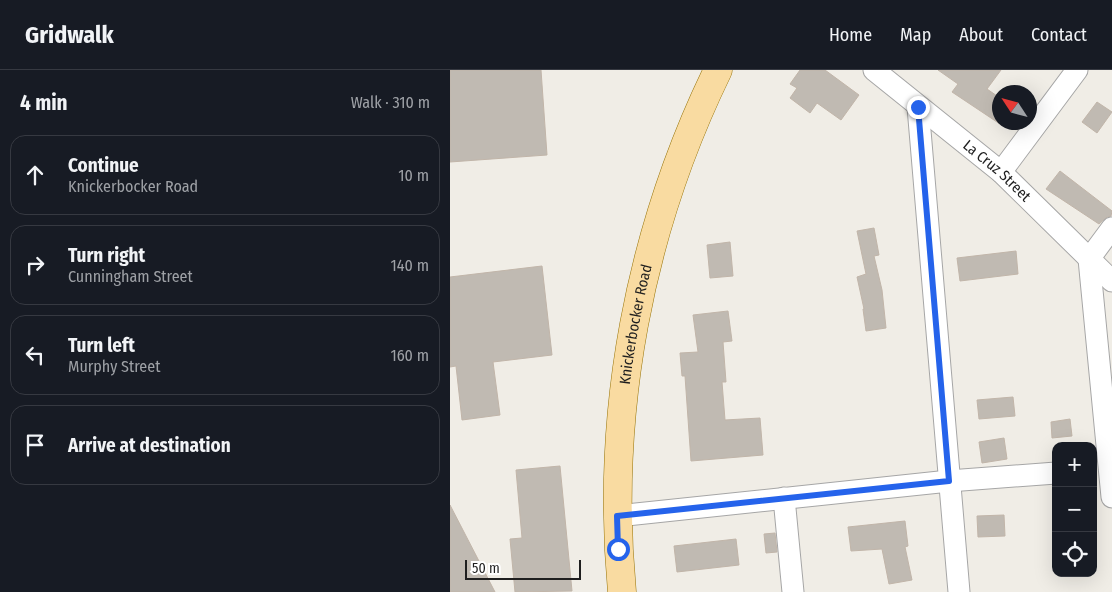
<!DOCTYPE html>
<html lang="en">
<head>
<meta charset="utf-8">
<style>
	body { margin:0; font-family:"Fira Sans Condensed",sans-serif; background:#242831; color:#f1f3f6 }
	.controls { position:absolute; right:15px; bottom:15px; display:grid; overflow:hidden; border-radius:10px; box-shadow:0 5px 20px #0002 }
	.controls button { width:45px; height:45px; display:grid; place-items:center; padding:0; border:0; border-bottom:1px solid #363941; background:#171b24; color:#f1f3f6; font:25px sans-serif }
	.compass { position:absolute; left:542px; top:15px; width:45px; height:45px; border-radius:50%; background:#171b24; box-shadow:0 5px 20px #0002; rotate:306deg }
	.scale { position:absolute; left:15px; bottom:12px; width:116px; box-sizing:border-box; padding-left:5px; border:2px solid #1f1f1f; border-top:0; font-size:14px; line-height:18px; white-space:nowrap; color:#1f1f1f; -webkit-text-stroke:4px #fff; paint-order:stroke }
	.stop { position:absolute; width:15px; height:15px; margin:-11px; border:4px solid #2563eb; border-radius:50%; background:#fff }
	.stop.end { background:#2563eb; border-color:#fff; box-shadow:0 1px 5px #0008 }
	.list { margin:0; padding:0; list-style:none }
	h2 { display:flex; justify-content:space-between; align-items:center; height:65px; margin:0; padding:0 20px; font-size:21px }
	h2 small { font-size:16px; font-weight:400; color:#9ea1a6 }
	.list li { display:grid; grid-template-columns:32px 1fr auto; gap:15px; align-items:center; box-sizing:border-box; height:80px; margin:0 10px 10px; padding:0 10px; border:1px solid #363941; border-radius:15px }
	.list b { display:block; font-size:19px; white-space:nowrap }
	.list p { margin:0; font-size:16px; white-space:nowrap; color:#9ea1a6 }
	.list em { font-size:16px; font-style:normal; color:#9ea1a6 }
	.icon { flex:none; width:28px; height:28px; fill:none; stroke:currentColor; stroke-width:2; stroke-linecap:round; stroke-linejoin:round }
	.map { position:relative; flex:none; width:662px; height:522px; overflow:hidden }
	header { display:flex; align-items:center; gap:30px; box-sizing:border-box; height:70px; padding:0 25px; background:#171b24; border-bottom:1px solid #363941 }
	header strong { font-size:24px }
	nav { display:flex; gap:28px; margin-inline-start:auto; font-size:18px }
	main { display:flex }
	aside { flex:1; background:#171b24 }
	.map>svg:first-child { display:block }
	.building { fill:#c0bab2; stroke:#c1b5a9 }
	.lines { fill:none; stroke-linecap:round; stroke-linejoin:round }
	.minor-casing { stroke:#a6a6a6; stroke-width:23 }
	.major-casing { stroke:#967205; stroke-width:29 }
	.minor { stroke:#fff; stroke-width:21 }
	.major { stroke:#f9dba1; stroke-width:28 }
	.route { stroke:#2563eb; stroke-width:6 }
	.labels { text-anchor:middle; dominant-baseline:central; stroke-width:4; stroke-linejoin:round; paint-order:stroke }
	.street-label { font-size:15px; fill:#1f1f1f; stroke:#fff }
</style>
</head>
<body>
<header>
<strong>Gridwalk</strong>
<nav><a>Home</a><a>Map</a><a>About</a><a>Contact</a></nav>
</header>
<main>
<aside>
<h2>4 min<small>Walk · 310 m</small></h2>
<ul class="list">
<li><svg class="icon" aria-label="ahead" viewBox="0 0 24 24"><path d="M12 20V5M6 11l6-6 6 6"/></svg><div><b>Continue</b><p>Knickerbocker Road</p></div><em>10 m</em></li>
<li><svg class="icon" aria-label="right" viewBox="0 0 24 24"><path d="M7 20v-9h11M14 6l5 5-5 5"/></svg><div><b>Turn right</b><p>Cunningham Street</p></div><em>140 m</em></li>
<li><svg class="icon" aria-label="left" viewBox="0 0 24 24"><path d="M17 20v-9H6M10 6l-5 5 5 5"/></svg><div><b>Turn left</b><p>Murphy Street</p></div><em>160 m</em></li>
<li><svg class="icon" aria-label="arrive" viewBox="0 0 24 24"><path d="M6 21V4h12l-3 4 3 4H6"/></svg><div><b>Arrive at destination</b></div></li>
</ul>
</aside>
<div class="map">
<svg width="662" height="522" viewBox="0 0 662 522">
	<rect width="100%" height="100%" fill="#f0ede6"/>
	<!-- building -->
	<path class="building" d="M0,0H91L97,85L0,92Z
		M350,0H375L409,25L391,50L367,33L360,43L340,28L347,18L340,14Z
		M488,0H551L537,19L550,28V54L502,22L508,14Z
		M647,32L662,42L647,63L632,52Z
		M610,101L662,141L661,146L657,147L649,154L596,119Z
		M424,158L429,185L424,186L432,220L436,258L416,261L413,239H414L407,207L416,204L407,161Z
		M280,172L283,206L260,208L257,175Z
		M566,181L568,204L510,211L507,188Z
		M92,196L102,285L43,292L50,345L12,350L6,296L0,297V207Z
		M278,241L282,271L273,272L276,312H272L275,350L310,348L313,385L241,391L235,306H232L230,283L248,282L243,245Z
		M563,327L565,346L529,349L527,330Z
		M620,349L622,366L602,368L601,352Z
		M554,368L557,389L532,393L529,372Z
		M110,396L122,521L65,522L60,469L72,468L66,400Z
		M0,435L45,522H0Z
		M554,445L555,466L528,467L527,446Z
		M455,451L458,476L455,477L462,510L439,514L432,479L401,481L398,457Z
		M325,463L327,482L316,483L314,464Z
		M286,469L289,495L227,502L224,476Z"/>
	<g class="lines">
		<!-- minor casing -->
		<g class="minor-casing">
			<g id="minor">
				<path id="s1" d="M424,0L551,102L662,211"/>
				<path d="M468,37L509,522"/>
				<path d="M551,102L627,0"/>
				<path d="M662,158L639,189L662,427"/>
				<path d="M334,428L343,522"/>
				<path d="M167,446L499,411L606,403"/>
			</g>
		</g>
		<!-- major casing -->
		<g class="major-casing">
			<g id="major">
				<path id="s2" d="M172,522C155,343 189,162 268,0"/>
			</g>
		</g>
		<!-- minor -->
		<use href="#minor" class="minor"/>
		<!-- major -->
		<use href="#major" class="major"/>
	</g>
	<g class="lines">
		<!-- route -->
		<path class="route" d="M168,479L167,446L499,411L468,37"/>
	</g>
	<g class="labels">
		<!-- street labels -->
		<g class="street-label">
			<text stroke="none"><textPath href="#s1" startOffset="159">La Cruz Street</textPath></text>
			<text stroke="none"><textPath href="#s2" startOffset="269">Knickerbocker Road</textPath></text>
		</g>
	</g>
</svg>
<div class="controls">
<button>+</button>
<button>−</button>
<button><svg class="icon" aria-label="locate" viewBox="0 0 24 24"><circle cx="12" cy="12" r="6"/><path d="M12 2v4M12 18v4M2 12h4M18 12h4"/></svg></button>
</div>
<svg class="compass" viewBox="-18 -18 36 36"><path d="M0-13l5 13h-10z" fill="#e53935"/><path d="M0 13l5-13h-10z" fill="#9ea1a6"/></svg>
<div class="scale">50 m</div>
<div class="stop" style="left:168px;top:479px"></div>
<div class="stop end" style="left:468px;top:37px"></div>
</div>
</main>
</body>
</html>
